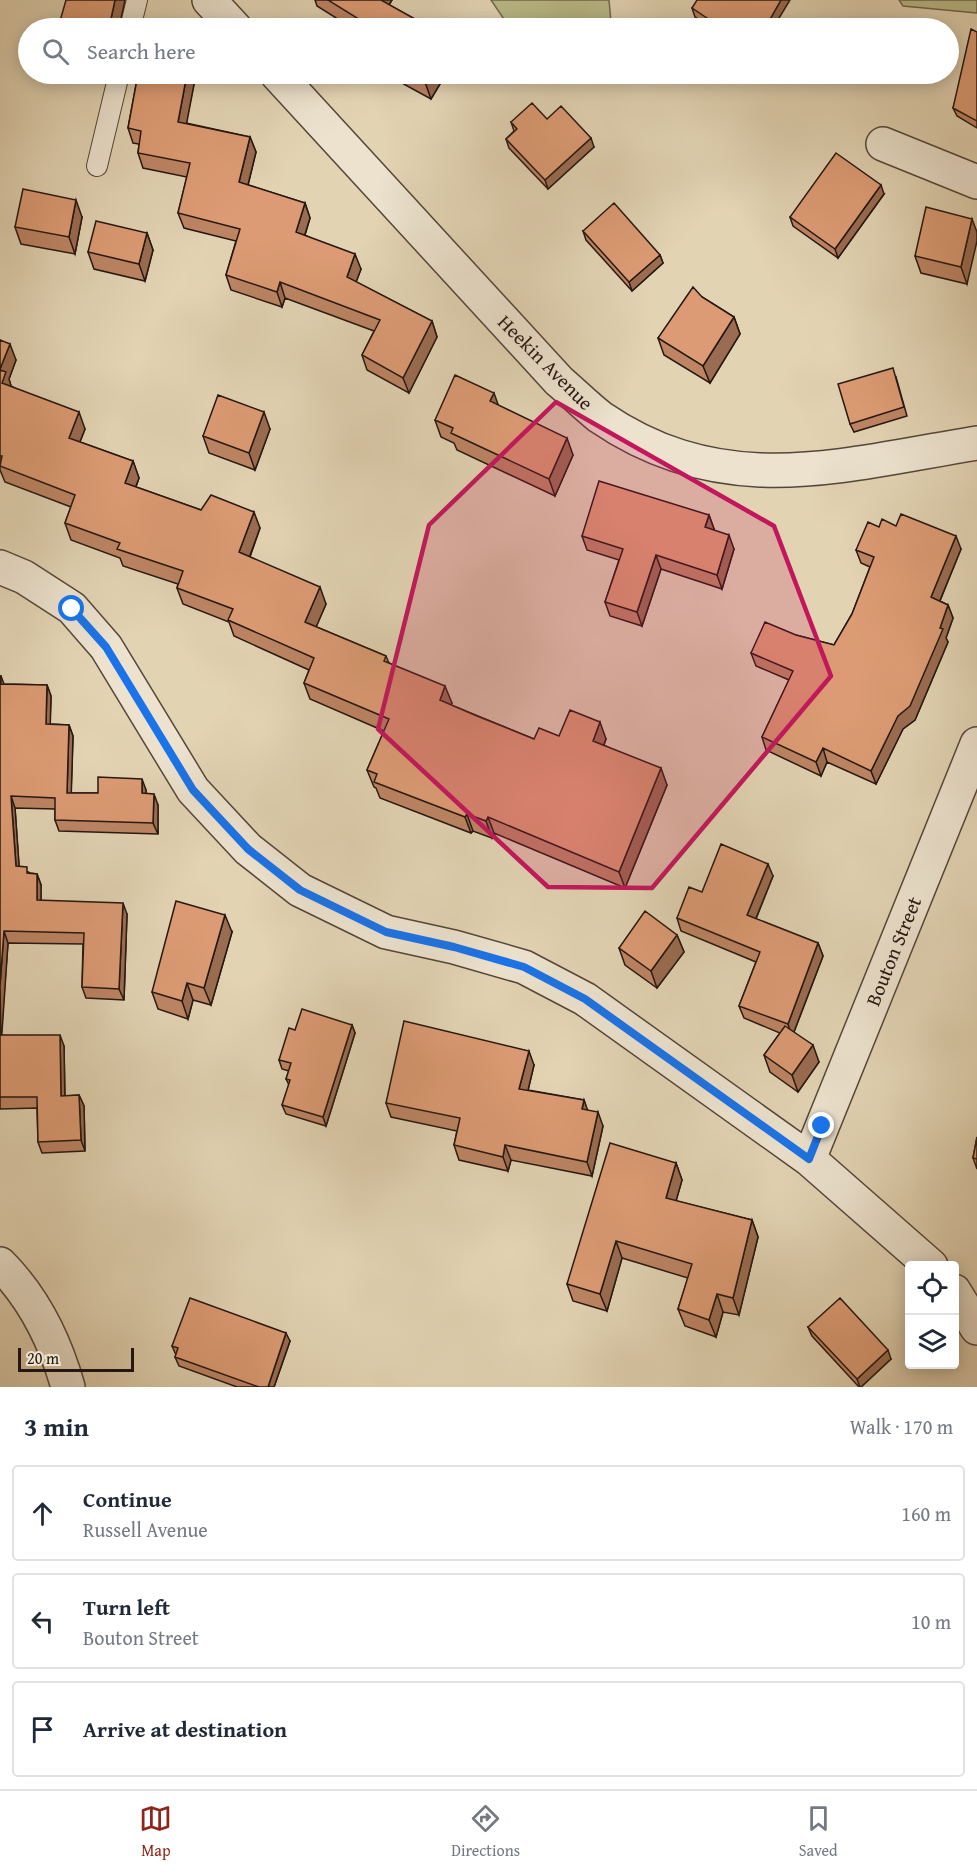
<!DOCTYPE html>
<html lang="en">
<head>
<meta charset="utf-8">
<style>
	body { margin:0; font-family:"Gentium Book Plus",serif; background:#f6f6f7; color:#1f2937 }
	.controls { position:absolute; right:18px; bottom:18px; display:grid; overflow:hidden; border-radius:6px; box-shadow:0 3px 15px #0003 }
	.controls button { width:54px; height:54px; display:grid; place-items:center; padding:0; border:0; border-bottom:2px solid #e0e1e3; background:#fff; color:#1f2937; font:30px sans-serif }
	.scale { position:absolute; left:18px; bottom:15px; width:116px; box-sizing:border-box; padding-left:6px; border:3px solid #261710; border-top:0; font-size:16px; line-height:21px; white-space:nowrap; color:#261710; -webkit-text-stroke:4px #ece2ce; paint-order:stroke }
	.stop { position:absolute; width:18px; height:18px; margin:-14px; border:4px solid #1a73e8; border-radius:50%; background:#fff }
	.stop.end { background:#1a73e8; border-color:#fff; box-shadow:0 2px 6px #0008 }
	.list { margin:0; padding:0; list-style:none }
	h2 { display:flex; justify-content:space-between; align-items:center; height:78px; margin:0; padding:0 24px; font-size:26px }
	h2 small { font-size:20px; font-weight:400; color:#747a83 }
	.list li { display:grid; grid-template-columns:39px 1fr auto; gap:18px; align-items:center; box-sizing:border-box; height:96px; margin:0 12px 12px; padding:0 12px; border:2px solid #e0e1e3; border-radius:6px }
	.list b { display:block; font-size:22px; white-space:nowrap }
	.list p { margin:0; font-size:20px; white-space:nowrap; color:#747a83 }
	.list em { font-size:20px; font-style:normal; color:#747a83 }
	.icon { flex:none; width:33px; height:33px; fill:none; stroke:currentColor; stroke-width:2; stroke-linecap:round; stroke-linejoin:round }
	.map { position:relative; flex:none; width:977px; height:1387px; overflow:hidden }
	.search { position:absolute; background:#fff; box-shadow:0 3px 15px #0003; left:18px; right:18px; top:18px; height:66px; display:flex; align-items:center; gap:15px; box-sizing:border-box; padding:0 21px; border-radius:33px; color:#747a83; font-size:22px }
	.sheet { height:402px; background:#fff }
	nav { display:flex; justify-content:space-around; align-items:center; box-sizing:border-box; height:84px; border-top:2px solid #e0e1e3; background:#fff; font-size:16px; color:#747a83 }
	nav a { display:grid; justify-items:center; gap:3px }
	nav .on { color:#8f2418 }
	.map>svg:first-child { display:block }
	.green { fill:#baba88; stroke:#70684c; stroke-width:1.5 }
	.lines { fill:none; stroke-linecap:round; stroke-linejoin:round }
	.lane-casing { stroke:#554639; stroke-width:22 }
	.street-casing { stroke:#554639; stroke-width:36 }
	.lane { stroke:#ece2ce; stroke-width:20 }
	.street { stroke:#ece2ce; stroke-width:33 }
	.wall { fill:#bd8564; stroke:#261710; stroke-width:1.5 }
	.shaded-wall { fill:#9a6c51; stroke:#261710; stroke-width:1.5 }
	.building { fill:#dc9b74; stroke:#261710; stroke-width:1.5 }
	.route { stroke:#1a73e8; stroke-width:8 }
	.marked { fill:#c2185b; fill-opacity:0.2; stroke:#c2185b; stroke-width:4.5; stroke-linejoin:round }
	.labels { text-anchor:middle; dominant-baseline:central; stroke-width:5; stroke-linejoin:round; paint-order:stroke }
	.street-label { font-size:20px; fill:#261710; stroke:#ece2ce }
</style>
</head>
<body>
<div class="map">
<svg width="977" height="1387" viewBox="0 0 977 1387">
	<rect width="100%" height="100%" fill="#e2d3b3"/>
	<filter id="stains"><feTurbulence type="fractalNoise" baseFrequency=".00333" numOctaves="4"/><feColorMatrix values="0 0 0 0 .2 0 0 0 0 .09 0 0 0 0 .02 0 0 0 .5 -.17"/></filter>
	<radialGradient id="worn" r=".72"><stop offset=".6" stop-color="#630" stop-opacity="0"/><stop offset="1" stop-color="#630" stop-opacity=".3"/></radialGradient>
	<!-- green -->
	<path class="green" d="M491,0H609L611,22L579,28H510Z
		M899,0H977V13L903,6Z"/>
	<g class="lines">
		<!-- lane casing -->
		<g class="lane-casing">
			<path id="lane" d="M130,28L137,0
				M97,166L119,74"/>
		</g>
		<!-- street casing -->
		<g class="street-casing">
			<path id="street" d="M209,0L235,28
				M277,74L559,381C572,392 586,406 600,417C724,502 841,465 977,443
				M883,144L977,182
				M0,567L24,577L72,608L106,647L193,790L248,849L300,890L386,932L454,947L524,967L585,999L809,1159L931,1266
				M809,1159L977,744
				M0,1264C34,1298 55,1341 68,1387
				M954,1291L977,1328"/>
		</g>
		<!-- lane -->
		<use href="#lane" class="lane"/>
		<!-- street -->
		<use href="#street" class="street"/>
	</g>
	<!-- wall -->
	<path class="wall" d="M315,0H392L389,5L431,28H352L317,6Z
		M692,8L773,28H712L695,17Z
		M977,32V128L957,116L953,108Z
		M138,74H196L186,123L250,137L256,152L248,185L305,203L310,218L305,235L361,269L356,282L432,321L437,337L409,393L367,370L362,355L374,331L285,298L282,307L231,290L226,275L236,241L184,228L178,213L187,177L143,168L138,153L139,144L133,143L128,128Z
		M386,74H446L431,99L387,75Z
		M547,119L594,147L548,189L509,148L506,139L514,131L511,122Z
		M884,194L838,258L793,226L790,217Z
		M82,217L75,254L21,244L15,227Z
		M972,219L967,284L921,273L915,256Z
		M583,231L660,255L663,263L632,291L586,240Z
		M147,233L153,250L145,281L94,269L88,252Z
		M702,297L734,317L740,334L710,383L664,355L658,338Z
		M0,340L16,360L9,379L11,386L85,429L80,442L133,461L139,478L136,487L201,510L260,528L250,557L326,604L316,627L386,656L389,663L452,703L451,705L534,739L559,736L606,739L604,745L667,785L625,888L494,833L492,838L473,831L471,833L380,798L376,788L374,787L367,770L384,731L310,699L304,683L309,670L234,636L229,622L183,604L177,588L178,584L123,566L120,558L71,540L65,523L71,507L5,482L0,470Z
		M896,377L907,416L854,432L850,424Z
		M498,406L573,455L555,496L457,450L454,443L441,437L435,420Z
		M270,429L255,470L209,453L203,436Z
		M709,515L714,529V530L734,549L722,589L661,569L642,626L610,616L605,602L619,560L587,550L582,536Z
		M896,526L961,549L940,601L948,605L953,618L946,638L948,642L915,720L903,729L876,784L827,762L821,776L766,750L762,737L789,680L756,666L751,653L796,635L834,645L852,614L870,567L861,563L856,550L879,527Z
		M0,676H1L4,684L47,685L51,696L50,724L69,725L73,736L71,793H98L146,790V794L158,805V834L59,831L55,820V809L15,808L19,867L30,873L37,874L41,885V901L127,914L124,1000L86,998L82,987L83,944L8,943L1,1035L64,1046L65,1096L79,1095L84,1106L85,1151L42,1153L38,1142L37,1108L0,1109Z
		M773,876L756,919L818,943L823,956L794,1032L819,1062L798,1092L770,1072L764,1055L780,1033L744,1018L739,1006L756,962L681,931L677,918L702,892Z
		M232,932L211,1005L193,1000L188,1019L158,1009L152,992Z
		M677,935L684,952L657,988L625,965L619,948Z
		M352,1025L355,1033L326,1126L286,1114L282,1105L289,1085L286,1079L289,1071L282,1069L279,1060L295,1030Z
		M534,1065L528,1090L584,1100L587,1110L603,1126L592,1176L511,1160L508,1171L459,1160L454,1145L457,1131L391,1117L386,1103Z
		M977,1137V1169L973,1158Z
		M676,1163L682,1180L676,1201L752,1220L758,1237L739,1315L723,1312L716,1337L685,1326L678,1309L688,1278L622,1258L607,1311L573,1301L567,1284Z
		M808,1327L891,1359L861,1387H859L812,1336Z
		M290,1341L274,1387H237L179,1366L175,1357L176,1355L172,1346Z"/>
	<!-- shaded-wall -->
	<path class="shaded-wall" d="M115,0H125L119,28H109Z
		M377,0H392L383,14Z
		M781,0H790L773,28H765Z
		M187,74H196L184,137L178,122Z
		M430,74H446L431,99L425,82Z
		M250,137L256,152L245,197L239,182Z
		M591,138L594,147L548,189L545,180Z
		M881,185L884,194L838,258L835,249Z
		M76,200L82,217L75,254L69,237Z
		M305,203L310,218L301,247L296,232Z
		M972,219L977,232V241L967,284L961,267Z
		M147,233L153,250L145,281L139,264Z
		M355,254L361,269L352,293L347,277Z
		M660,255L663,263L632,291L629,282Z
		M280,282L285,298L282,307L277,292Z
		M734,317L740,334L710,383L703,366Z
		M432,321L437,337L409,393L403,378Z
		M10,344L16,360L9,379L12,389L2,383L0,369Z
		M494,393L500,410L490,401Z
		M79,412L85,429L75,454L69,438Z
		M264,412L270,429L255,470L249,453Z
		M567,438L573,455L555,496L549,479Z
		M133,461L139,478L131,499L125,483Z
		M254,512L260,528L245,569L239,552Z
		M709,515L714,529L710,541L705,527Z
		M729,535L734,549L722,589L717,575Z
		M956,536L961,549L936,610L931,597Z
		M656,555L661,569L642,626L637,612Z
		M320,587L326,604L311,639L305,622Z
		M948,605L953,618L946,638L948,642L915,720L903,729L876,784L871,771L940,628Z
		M47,685L51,696L50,735L46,724Z
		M445,686L452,703L446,717L440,700Z
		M600,722L606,739L599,757L593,741Z
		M69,725L73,736L71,804L67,793Z
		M823,748L827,762L821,776L816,762Z
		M661,768L667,785L625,888L619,872Z
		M142,779L146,790V805L142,793Z
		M154,794L158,805V834L153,823Z
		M11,796L15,808L20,878L16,866Z
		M467,814L473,831L471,833L465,817Z
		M488,817L494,833L492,838L486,821Z
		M768,864L773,876L752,928L747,915Z
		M37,874L41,885V912L37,900Z
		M123,903L127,914L124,1000L119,989Z
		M225,915L232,932L211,1005L204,988Z
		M4,931L8,943L1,1047L0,985Z
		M677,935L684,952L657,988L651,971Z
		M818,943L823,956L792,1037L788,1024Z
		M187,983L193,1000L188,1019L182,1001Z
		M352,1025L355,1033L326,1126L323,1117Z
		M60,1035L64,1046L65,1107L61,1096Z
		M813,1045L819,1062L798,1092L792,1075Z
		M529,1051L534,1065L525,1103L519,1089Z
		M79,1095L84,1106L85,1151L81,1140Z
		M584,1100L589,1114L582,1109Z
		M598,1112L603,1126L592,1176L587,1162Z
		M505,1145L511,1160L508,1171L503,1157Z
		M676,1163L682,1180L672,1215L666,1198Z
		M752,1220L758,1237L739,1315L733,1298Z
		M616,1241L622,1258L607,1311L600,1294Z
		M717,1294L723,1312L716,1337L709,1320Z
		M286,1333L290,1341L274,1387H268Z
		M888,1350L891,1359L861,1387H860L857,1379Z"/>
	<!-- building -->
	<path class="building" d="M66,0H115L109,28H58Z
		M328,0H381L431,28H373Z
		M697,0H781L765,28H722L692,8Z
		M971,29L977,32V121L953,108Z
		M138,74H187L178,122L250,137L239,182L305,203L296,232L355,254L347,277L432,321L403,378L362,355L380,320L280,282L277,292L226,275L240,229L178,213L190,163L138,153L141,131L128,128Z
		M409,74H430L425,82Z
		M532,103L547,119L561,106L591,138L545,180L506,139L517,129L511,122Z
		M836,153L881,185L835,249L790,217Z
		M23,189L76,200L69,237L15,227Z
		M614,203L660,255L629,282L583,231Z
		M926,207L972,219L961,267L915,256Z
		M96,221L147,233L139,264L88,252Z
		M693,287L702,297L734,317L703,366L658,338Z
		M0,340L10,344L0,369Z
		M893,368L904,407L850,424L838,384Z
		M0,370L6,372L2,383L79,412L69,438L133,461L125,483L201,510L211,495L254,512L239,552L320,587L305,622L386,656L384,661L445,686L440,700L477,716L534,739L539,728L559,736L570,710L600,722L593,741L661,768L619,872L488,817L486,821L467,814L465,817L374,782L377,774L367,770L389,719L304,683L314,658L228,620L233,609L177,588L183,571L117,549L120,543L65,523L75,495L0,466L2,456H0Z
		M455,375L494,393L490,401L567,438L549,479L451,433L453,428L435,420Z
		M218,395L264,412L249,453L203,436Z
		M599,481L709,515L705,527L729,535L717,575L656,555L637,612L605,602L623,549L582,536Z
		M901,514L956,536L931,597L948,605L940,628L943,629L910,706L898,716L871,771L823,748L816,762L762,737L793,671L751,653L765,622L796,635L834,645L852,614L874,557L856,550L868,522L879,527L882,519L896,526Z
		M0,676H1V684L47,685L46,724L69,725L67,793H98V777L142,779V793L154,794L153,823L55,820V798L11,796L16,866L27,867V873L37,874V900L123,903L119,989L82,987L84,933L4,931L0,985Z
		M721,844L768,864L747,915L818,943L788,1024L739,1006L760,952L677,918L689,887L702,892Z
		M176,901L225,915L204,988L187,983L182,1001L152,992Z
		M645,911L677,935L651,971L619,948Z
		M302,1009L352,1025L323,1117L282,1105L290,1080L286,1079L291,1063L279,1060L289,1028L295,1030Z
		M404,1021L529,1051L519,1089L584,1100L582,1109L598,1112L587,1162L505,1145L503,1157L454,1145L460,1118L386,1103Z
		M785,1026L813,1045L792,1075L764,1055Z
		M0,1035H60L61,1096L79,1095L81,1140L38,1142L37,1097H0Z
		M977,1137V1159L973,1158Z
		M610,1143L676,1163L666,1198L752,1220L733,1298L717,1294L709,1320L678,1309L692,1264L616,1241L600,1294L567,1284Z
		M190,1298L286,1333L268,1387H259L175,1357L178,1348L172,1346Z
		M840,1298L888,1350L857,1379L808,1327Z"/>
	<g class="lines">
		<!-- route -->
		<path class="route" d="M72,609L106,647L193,790L248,849L300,890L386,932L454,947L524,967L585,999L809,1159L822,1126"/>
	</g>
	<!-- marked area -->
	<path class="marked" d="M556,402L774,526L831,676L652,888L548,887L378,729L429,525Z"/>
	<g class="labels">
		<!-- street labels -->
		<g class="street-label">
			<text transform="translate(546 362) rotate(45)">Heekin Avenue</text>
			<text transform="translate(893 951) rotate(-68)">Bouton Street</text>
		</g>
	</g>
	<rect width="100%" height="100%" filter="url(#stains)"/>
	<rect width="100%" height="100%" fill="url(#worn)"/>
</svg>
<div class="controls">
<button><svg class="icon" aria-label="locate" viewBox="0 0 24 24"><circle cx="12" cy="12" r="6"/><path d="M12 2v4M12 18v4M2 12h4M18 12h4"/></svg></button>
<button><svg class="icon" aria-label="layers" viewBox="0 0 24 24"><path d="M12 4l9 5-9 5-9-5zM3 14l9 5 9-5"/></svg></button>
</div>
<div class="scale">20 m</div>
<div class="stop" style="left:72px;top:609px"></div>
<div class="stop end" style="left:822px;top:1126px"></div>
<div class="search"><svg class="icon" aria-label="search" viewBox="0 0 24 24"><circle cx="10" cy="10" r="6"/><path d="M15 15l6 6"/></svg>Search here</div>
</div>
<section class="sheet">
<h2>3 min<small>Walk · 170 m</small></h2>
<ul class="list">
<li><svg class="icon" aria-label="ahead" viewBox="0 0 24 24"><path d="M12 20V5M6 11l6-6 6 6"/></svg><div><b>Continue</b><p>Russell Avenue</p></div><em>160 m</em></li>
<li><svg class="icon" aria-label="left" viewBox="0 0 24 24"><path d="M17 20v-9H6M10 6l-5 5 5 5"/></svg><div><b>Turn left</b><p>Bouton Street</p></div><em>10 m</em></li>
<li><svg class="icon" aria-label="arrive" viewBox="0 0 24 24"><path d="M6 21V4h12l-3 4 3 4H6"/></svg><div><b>Arrive at destination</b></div></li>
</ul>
</section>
<nav>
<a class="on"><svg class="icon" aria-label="map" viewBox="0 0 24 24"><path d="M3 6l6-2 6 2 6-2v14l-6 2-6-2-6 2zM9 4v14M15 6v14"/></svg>Map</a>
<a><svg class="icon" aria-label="directions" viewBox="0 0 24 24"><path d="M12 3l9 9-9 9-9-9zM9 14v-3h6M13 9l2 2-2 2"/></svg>Directions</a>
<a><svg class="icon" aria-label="saved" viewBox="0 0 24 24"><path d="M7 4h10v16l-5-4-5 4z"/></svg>Saved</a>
</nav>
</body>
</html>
